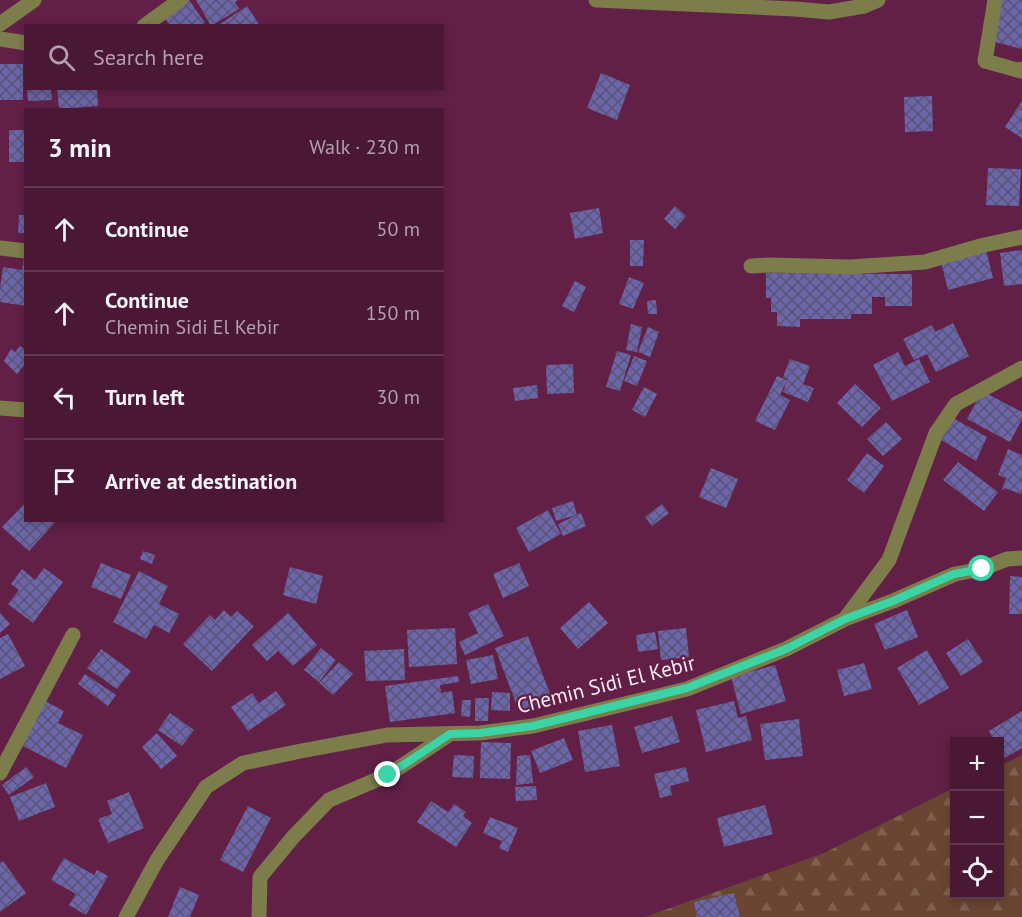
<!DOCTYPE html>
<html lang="en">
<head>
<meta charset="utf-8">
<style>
	body { margin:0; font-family:"PT Sans",sans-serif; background:#51213d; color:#f1f3f6 }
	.controls { position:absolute; right:18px; bottom:18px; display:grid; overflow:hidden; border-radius:0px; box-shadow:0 3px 9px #0003 }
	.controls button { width:54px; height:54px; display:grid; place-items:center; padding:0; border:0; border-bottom:2px solid #613750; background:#4a1835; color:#f1f3f6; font:30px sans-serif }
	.stop { position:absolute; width:18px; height:18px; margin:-14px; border:4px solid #3ad4a5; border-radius:50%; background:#fff }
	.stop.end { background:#3ad4a5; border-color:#fff; box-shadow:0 2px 6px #0008 }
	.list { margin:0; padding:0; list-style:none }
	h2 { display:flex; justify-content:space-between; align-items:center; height:78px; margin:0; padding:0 24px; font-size:26px }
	h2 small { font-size:20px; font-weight:400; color:#b2a0ad }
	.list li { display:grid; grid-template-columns:39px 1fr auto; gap:18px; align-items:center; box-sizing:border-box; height:84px; padding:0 24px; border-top:2px solid #613750 }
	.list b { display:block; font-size:22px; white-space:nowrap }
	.list p { margin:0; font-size:20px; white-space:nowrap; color:#b2a0ad }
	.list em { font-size:20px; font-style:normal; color:#b2a0ad }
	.icon { flex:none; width:33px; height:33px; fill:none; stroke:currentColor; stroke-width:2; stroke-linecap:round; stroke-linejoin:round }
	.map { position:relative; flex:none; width:1022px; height:917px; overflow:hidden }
	.search { position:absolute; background:#4a1835; box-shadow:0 3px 9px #0003; left:24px; top:24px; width:420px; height:66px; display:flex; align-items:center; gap:15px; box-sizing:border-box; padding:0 21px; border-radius:0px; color:#b2a0ad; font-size:22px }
	.panel { position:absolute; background:#4a1835; box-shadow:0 3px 9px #0003; left:24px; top:108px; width:420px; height:414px; border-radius:0px }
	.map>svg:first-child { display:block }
	.forest { fill:url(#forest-firs) }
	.building { fill:url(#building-cross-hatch) }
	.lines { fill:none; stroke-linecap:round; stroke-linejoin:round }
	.minor { stroke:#7d7c4b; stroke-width:15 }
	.route { stroke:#3ad4a5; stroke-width:8 }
	.labels { text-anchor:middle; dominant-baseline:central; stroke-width:4.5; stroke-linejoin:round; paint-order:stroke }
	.street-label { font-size:21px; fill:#fcebf3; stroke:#622047 }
</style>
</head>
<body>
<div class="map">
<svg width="1022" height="917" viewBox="0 0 1022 917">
	<defs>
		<pattern id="forest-firs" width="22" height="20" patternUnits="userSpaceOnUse" patternTransform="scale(1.5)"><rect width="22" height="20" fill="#6a4532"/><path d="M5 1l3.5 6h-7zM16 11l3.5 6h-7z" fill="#806050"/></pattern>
		<pattern id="building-cross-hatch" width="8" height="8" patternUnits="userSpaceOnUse" patternTransform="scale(1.5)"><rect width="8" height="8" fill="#6c65aa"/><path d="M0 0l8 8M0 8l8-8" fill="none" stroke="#5a5475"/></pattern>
	</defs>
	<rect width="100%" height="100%" fill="#622047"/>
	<!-- forest -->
	<path class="forest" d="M1022,755V917H645L824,853L954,788V894H1000V766Z"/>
	<!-- building -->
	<path class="building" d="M187,0H189L205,23L201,26H170L164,16Z
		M196,0H238L235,2L239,9L211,26Z
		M1002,0H1022V49L991,41Z
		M247,6L260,26H217Z
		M0,64H23V100H0Z
		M601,73L630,85L617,120L587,108Z
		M27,88H51L52,100L28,101Z
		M57,88H97L98,106L59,109Z
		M932,96L933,131L905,132L904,97Z
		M1022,101V138L1005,127Z
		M9,130H26V162H9Z
		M988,168L1021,169L1019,206L986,205Z
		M675,206L686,216L675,229L664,219Z
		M599,208L603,233L575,239L570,213Z
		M19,215H26V233H18Z
		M630,240H644L643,266H630Z
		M986,250L993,278L948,290L941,262Z
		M1022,250V284L1004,286L1000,253Z
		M24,257H26V306L0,302V288L3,267L22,270Z
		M766,273L912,274V306H885V297H872V314H851V319H800V327L777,326V312H771V298H766Z
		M629,277L644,283L633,309L619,304Z
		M575,281L586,287L574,312L562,306Z
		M656,300L657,314H648L647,301Z
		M953,323L969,356L936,372L927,354L914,360L903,339L932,325L935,332Z
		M631,324L642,327L637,352L626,350Z
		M648,327L659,332L650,357L638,352Z
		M20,346L26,350V353L24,355L26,356V363L17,374L4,361L11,349L15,352Z
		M617,351L631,355L620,391L606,387Z
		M898,352L905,366L919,359L930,382L892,401L873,365Z
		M634,356L647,361L637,386L624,381Z
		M790,359L810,366L803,384L814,388L808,402L783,392L788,377L787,379L783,377Z
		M573,364L574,393L547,394L546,365Z
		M777,376L787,380L780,395L790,400L775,430L755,421Z
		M855,384L881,408L862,427L837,403Z
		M537,385L538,398L515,401L513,388Z
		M644,387L657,394L645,417L632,410Z
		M982,391L1022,412V419L1010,442L967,419Z
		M951,417L987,437L976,461L938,438Z
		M886,422L902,439L883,456L867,439Z
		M1008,449L1022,455V490L1021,494L1005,488L1004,490L1002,489L1006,478L998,475Z
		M867,453L884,466L864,493L847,480Z
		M958,462L998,492L984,511L943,480Z
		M711,468L738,479L726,508L699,497Z
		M573,501L577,515L556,521L552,508Z
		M26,502V520H57L29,551L2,527Z
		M662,504L669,513L652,526L645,517Z
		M548,510L561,534L529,552L516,528Z
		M581,513L586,526L563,536L558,524Z
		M143,551L155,555L152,564L140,559Z
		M101,563L131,575L121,599L91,587Z
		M519,563L529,586L503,598L493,574Z
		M290,567L323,576L316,604L283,595Z
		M44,568L63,582L33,623L8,604L19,590L11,584L22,569L35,580Z
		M139,571L168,586L159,604L179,614L169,633L154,625L146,639L113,622Z
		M1010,576L1022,577V614H1009Z
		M589,602L608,623L578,649L560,628Z
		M488,604L504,636L465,655L459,642L478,633L468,613Z
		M224,610L231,617L237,611L254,626L212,671L183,644L210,615L215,620Z
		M907,610L918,637L885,650L874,624Z
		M0,613L10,624L0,633Z
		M288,613L317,645L293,666L278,651L267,661L252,645Z
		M455,628L457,664L409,667L407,630Z
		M686,628L689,657L661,660L658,631Z
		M655,632L658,649L638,652L636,635Z
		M8,634L25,666L0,679V638Z
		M528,636L552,699L519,711L495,648Z
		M968,639L983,662L961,676L946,653Z
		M321,648L336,660L319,682L304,670Z
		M101,649L131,671L117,689L87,668Z
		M404,649L405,680L366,681L364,651Z
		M927,650L949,688L919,705L897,668Z
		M493,655L498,679L471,684L466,660Z
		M339,662L353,674L333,695L319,683Z
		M864,663L872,689L844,696L837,670Z
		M775,665L786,701L741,714L731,677Z
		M85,674L116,695L108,706L78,684Z
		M458,676L459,682L440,685L441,693L452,691L455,713L390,722L385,686Z
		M276,691L286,705L248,731L231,707L252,693L259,703Z
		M492,692L510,693V711L491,710Z
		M475,698H489L488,721H475Z
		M41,699L64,711L58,723L83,735L66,768L21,745Z
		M462,700H471L470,717L461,716Z
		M734,701L738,718L746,716L752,740L706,752L696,710Z
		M1022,711V748L1005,758L1000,749V742L995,741L989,731Z
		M170,713L194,730L182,746L158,730Z
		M672,716L680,742L642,753L634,727Z
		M799,719L803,756L765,760L760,724Z
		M612,725L620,766L585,772L578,731Z
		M157,733L177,756L161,769L142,747Z
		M564,738L573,760L540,773L531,751Z
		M481,742L511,743L510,779L480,778Z
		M454,755L474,756L473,778L452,777Z
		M530,755L533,783L516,785L517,756Z
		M26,767L34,777L9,795L2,785Z
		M686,767L689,781L670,786L672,795L660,798L654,774Z
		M46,783L55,807L19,821L10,797Z
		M536,786L537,800L516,801L515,787Z
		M129,792L144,828L108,843L98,819L112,814L107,801Z
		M431,801L448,812L454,804L466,812L463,816L472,823L456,847L417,822Z
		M765,805L773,834L724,847L717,818Z
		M248,806L271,818L243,872L220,860Z
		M490,817L518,828L508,852L499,848L502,841L483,833Z
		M64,858L94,875L97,870L108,876L86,915L69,905L76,894L51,880Z
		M3,861L26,893L0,912V863Z
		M180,887L199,895L190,917H168Z
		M734,893L740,917H697L694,902Z"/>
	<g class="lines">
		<!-- minor -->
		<path class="minor" d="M596,0L795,9L829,12L864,6L878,0
			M995,0L985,61L1021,71L1022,69
			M0,24L34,0
			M144,26L180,0
			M0,39L26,43
			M0,248L26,251
			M751,266L769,265L850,267L925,262L984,245L1022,237
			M0,408L26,410
			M845,619L893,601L955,574L982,569L1007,559L1022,558
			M0,773L73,635
			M126,917L157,860L206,787L243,763L301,751L387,735L480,733L533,726L687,689L786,649L845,619L889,560L936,433L956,404L1022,368
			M259,917L260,877L294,836L329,800L388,775L450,734"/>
	</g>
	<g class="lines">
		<!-- route -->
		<path class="route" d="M388,775L450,734L480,733L533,726L687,688L786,649L845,619L893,601L954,574L982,569"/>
	</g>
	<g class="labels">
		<!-- street labels -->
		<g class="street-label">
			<text transform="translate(606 684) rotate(-14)">Chemin Sidi El Kebir</text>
		</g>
	</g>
</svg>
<div class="controls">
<button>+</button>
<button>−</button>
<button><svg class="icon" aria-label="locate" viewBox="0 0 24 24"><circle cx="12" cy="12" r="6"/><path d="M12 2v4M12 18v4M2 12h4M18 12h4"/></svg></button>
</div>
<div class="stop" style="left:982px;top:569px"></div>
<div class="stop end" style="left:388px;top:775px"></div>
<div class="search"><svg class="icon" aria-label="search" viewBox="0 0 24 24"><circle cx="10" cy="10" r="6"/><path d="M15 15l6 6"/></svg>Search here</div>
<section class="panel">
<h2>3 min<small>Walk · 230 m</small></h2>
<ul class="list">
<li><svg class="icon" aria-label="ahead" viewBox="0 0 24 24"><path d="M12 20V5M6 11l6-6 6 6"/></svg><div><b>Continue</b></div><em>50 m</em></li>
<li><svg class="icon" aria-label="ahead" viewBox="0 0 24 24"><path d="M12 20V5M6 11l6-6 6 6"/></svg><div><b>Continue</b><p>Chemin Sidi El Kebir</p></div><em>150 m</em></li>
<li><svg class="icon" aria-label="left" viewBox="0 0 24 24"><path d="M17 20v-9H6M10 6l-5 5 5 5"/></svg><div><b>Turn left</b></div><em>30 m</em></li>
<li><svg class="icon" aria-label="arrive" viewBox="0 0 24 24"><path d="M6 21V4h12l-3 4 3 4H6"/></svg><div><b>Arrive at destination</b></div></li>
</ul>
</section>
</div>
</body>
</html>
